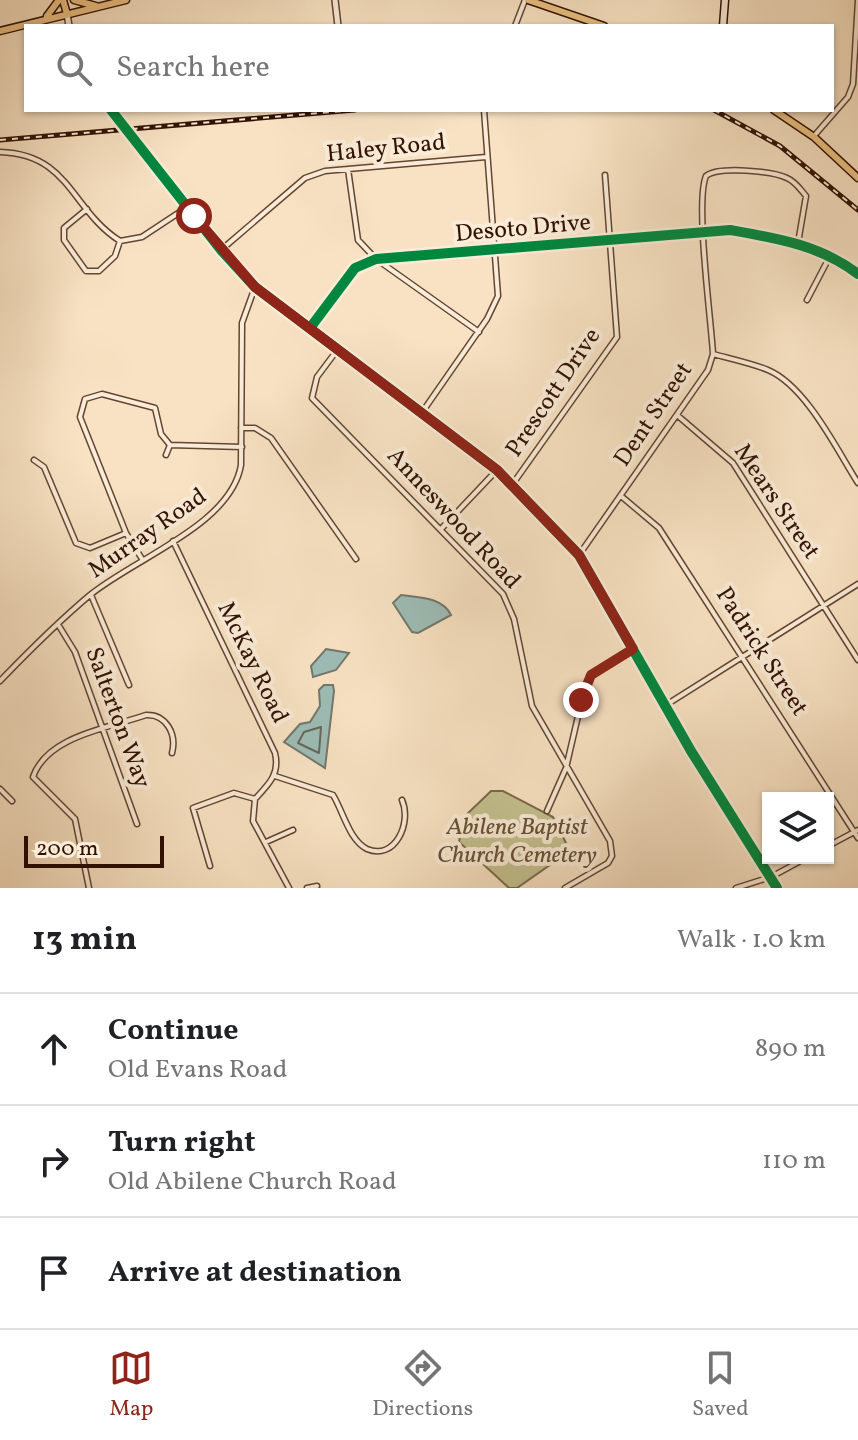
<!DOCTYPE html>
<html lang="en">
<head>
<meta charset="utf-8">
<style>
	body { margin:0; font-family:Vollkorn,serif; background:#f6f6f6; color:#202124 }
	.controls { position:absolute; right:24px; bottom:24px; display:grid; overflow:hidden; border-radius:0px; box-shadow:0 2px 6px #0004 }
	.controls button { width:72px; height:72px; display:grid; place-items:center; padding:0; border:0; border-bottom:2px solid #e0e0e0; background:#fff; color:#202124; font:40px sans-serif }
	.scale { position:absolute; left:24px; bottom:20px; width:140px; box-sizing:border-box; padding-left:8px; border:4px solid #311102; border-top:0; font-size:22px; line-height:28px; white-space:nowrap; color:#311102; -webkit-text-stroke:6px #faecd8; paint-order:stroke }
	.stop { position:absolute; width:24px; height:24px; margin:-18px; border:6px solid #8f2418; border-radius:50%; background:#fff }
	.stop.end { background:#8f2418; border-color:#fff; box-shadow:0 2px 8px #0008 }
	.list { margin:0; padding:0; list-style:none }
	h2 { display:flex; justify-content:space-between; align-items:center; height:104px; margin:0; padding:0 32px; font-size:34px }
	h2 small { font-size:26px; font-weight:400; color:#757577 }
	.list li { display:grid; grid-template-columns:52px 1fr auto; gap:24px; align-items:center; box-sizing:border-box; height:112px; padding:0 32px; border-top:2px solid #e0e0e0 }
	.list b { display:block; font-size:30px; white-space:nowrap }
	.list p { margin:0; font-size:26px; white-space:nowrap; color:#757577 }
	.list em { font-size:26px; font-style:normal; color:#757577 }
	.icon { flex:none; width:44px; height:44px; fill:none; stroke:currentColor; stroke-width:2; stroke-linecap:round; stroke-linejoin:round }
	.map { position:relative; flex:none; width:858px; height:888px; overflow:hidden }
	.search { position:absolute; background:#fff; box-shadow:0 2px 6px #0004; left:24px; right:24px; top:24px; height:88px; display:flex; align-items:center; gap:20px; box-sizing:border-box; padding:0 28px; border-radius:0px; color:#757577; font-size:30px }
	.sheet { height:440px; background:#fff }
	nav { display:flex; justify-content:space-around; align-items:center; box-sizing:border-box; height:112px; border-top:2px solid #e0e0e0; background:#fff; font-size:22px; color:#757577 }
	nav a { display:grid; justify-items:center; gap:4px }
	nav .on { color:#8f2418 }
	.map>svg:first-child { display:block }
	.green { fill:#c4c18f; stroke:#7a6948; stroke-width:2 }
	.water { fill:#9dbdb6; stroke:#72786e; stroke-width:2 }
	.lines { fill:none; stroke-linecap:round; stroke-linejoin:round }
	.shore { stroke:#67675c; stroke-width:2 }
	.minor-casing { stroke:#634532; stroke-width:7 }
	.tertiary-casing { stroke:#634532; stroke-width:8 }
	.secondary-casing { stroke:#311102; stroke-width:9 }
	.primary-casing { stroke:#311102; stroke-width:9 }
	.minor { stroke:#faecd8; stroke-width:4 }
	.tertiary { stroke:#faecd8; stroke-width:5 }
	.secondary { stroke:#faecd8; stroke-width:6 }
	.primary { stroke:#ecc182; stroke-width:6 }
	.rail-casing { stroke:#311102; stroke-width:5 }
	.rail { stroke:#faecd8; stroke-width:2; stroke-dasharray:6; stroke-linecap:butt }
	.cycleway-casing { stroke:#faecd8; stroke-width:15 }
	.cycleway { stroke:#00873e; stroke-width:10 }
	.route { stroke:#8f2418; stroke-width:10 }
	.labels { text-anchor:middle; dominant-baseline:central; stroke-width:8; stroke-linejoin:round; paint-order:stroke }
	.street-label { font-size:24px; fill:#311102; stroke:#faecd8 }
	.park-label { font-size:24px; font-style:italic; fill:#644f33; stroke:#faecd8 }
</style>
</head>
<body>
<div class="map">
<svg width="858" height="888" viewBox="0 0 858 888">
	<rect width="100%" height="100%" fill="#f8e2c3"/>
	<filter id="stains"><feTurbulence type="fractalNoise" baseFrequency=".0025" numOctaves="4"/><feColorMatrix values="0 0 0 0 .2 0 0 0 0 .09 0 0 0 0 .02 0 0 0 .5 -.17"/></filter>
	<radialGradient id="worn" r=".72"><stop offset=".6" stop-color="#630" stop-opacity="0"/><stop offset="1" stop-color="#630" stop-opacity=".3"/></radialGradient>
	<!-- green -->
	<path class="green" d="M491,791H503L553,817L570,851L517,888H509L459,842L464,817Z"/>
	<!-- water -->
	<path class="water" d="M401,595C420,598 442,597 451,615L418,633L412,632L393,603Z
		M326,649L349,653L336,670L313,677L311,666Z
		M324,685H333L334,691L325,768L284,742L300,724L310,722L320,706L319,690Z"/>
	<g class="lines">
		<!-- shore -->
		<path class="shore" d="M321,727L319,753L298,743L304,732Z"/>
		<!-- minor casing -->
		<g class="minor-casing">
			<path id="minor" d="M515,26L525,0
				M814,136L848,97L853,84L858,0
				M0,152C70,154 71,210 120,241L142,237L195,202
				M348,169L358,240L376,259L479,332
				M87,209L64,228V240L86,271H99L115,256L120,241
				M221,250L305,178L325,171L486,157
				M807,300L830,256
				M310,328L355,268L376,259L730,230C776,238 820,245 858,274
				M338,349L317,377L312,398L503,594L514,619L532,706L610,841L612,856L608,863L565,888
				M713,354C731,359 751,363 768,370C806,386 837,450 858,483
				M423,411L487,319L498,296L484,110
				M677,415L733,463L858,660
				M241,428H255L271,438L356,559
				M166,455L170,445
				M34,460L44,467L76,543L90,548L126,533
				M512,485L617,337L605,175
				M621,496L659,528L858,838
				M442,528L497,470
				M173,541L275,753C280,774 269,784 255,799
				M579,555L708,370L713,354C711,319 695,202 706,176C718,166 773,171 787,178C796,182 800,189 806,196L798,243
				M142,559L126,533L80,417L85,399L102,394L155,408L161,434L170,445L242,447
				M91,595L129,685
				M59,626L75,652L137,824
				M0,681C28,652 59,621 90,595C135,558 231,525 241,465L242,323L255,287
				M666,705L858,584
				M275,776L333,795C343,811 349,840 367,849C395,861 412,823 402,800
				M0,789L12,801
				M255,799L253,821L289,888
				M547,811L566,768L585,686L591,675L633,649
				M266,842L293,830
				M828,846L858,830
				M210,866L193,808L234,793L255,799
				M89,888L75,819L33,777C47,736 109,728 146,715C166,714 177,734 172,753
				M307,888L317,886
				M736,888L771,877L806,858"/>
		</g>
		<!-- tertiary casing -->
		<g class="tertiary-casing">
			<path id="tertiary" d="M335,0L338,26
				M67,14L69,26
				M111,110L221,250L255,287L497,470L579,555L691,751L777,888"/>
		</g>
		<!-- secondary casing -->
		<g class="secondary-casing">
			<path id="secondary" d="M723,26L725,0"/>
		</g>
		<!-- primary casing -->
		<g class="primary-casing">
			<path id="primary" d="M63,0L67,14
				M74,0L96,6
				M528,0L604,26
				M47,16L59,0
				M0,31L126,0
				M774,110L814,137L858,178"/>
		</g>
		<!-- minor -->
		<use href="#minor" class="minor"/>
		<!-- tertiary -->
		<use href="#tertiary" class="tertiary"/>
		<!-- secondary -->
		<use href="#secondary" class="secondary"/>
		<!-- primary -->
		<use href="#primary" class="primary"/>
		<!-- rail casing -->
		<g class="rail-casing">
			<path id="rail" d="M714,110L780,146L858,210
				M0,140L355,110"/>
		</g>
		<!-- rail -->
		<use href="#rail" class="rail"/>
		<!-- cycleway casing -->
		<g class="cycleway-casing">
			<path id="cycleway" d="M111,110L221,250L255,287L497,470L579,555L691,751L777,888
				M310,328L355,268L376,259L730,230C776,238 820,245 858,274"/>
		</g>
		<!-- cycleway -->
		<use href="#cycleway" class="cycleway"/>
	</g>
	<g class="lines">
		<!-- route -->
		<path class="route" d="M194,216L255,287L497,470L579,555L633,649L591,675L581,700"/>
	</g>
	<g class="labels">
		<!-- street labels -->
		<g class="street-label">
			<text transform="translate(386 149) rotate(-6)">Haley Road</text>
			<text transform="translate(523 229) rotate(-5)">Desoto Drive</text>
			<text transform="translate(554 393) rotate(-56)">Prescott Drive</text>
			<text transform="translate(654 415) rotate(-56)">Dent Street</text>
			<text transform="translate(776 502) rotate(56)">Mears Street</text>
			<text transform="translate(453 519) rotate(47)">Anneswood Road</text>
			<text transform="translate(148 534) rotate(-35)">Murray Road</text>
			<text transform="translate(761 652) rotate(57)">Padrick Street</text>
			<text transform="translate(252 663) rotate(64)">McKay Road</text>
			<text transform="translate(117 718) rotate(70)">Salterton Way</text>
		</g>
		<!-- park labels -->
		<g class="park-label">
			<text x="517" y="828">Abilene Baptist<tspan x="517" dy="28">Church Cemetery</tspan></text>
		</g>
	</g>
	<rect width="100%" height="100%" filter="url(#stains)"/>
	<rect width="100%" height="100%" fill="url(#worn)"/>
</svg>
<div class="controls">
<button><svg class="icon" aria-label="layers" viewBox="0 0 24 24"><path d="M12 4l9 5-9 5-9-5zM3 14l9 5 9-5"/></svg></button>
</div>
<div class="scale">200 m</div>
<div class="stop" style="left:194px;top:216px"></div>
<div class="stop end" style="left:581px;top:700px"></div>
<div class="search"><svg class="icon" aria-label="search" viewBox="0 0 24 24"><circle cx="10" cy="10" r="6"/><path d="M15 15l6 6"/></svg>Search here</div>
</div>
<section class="sheet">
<h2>13 min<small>Walk · 1.0 km</small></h2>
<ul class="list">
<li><svg class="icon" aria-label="ahead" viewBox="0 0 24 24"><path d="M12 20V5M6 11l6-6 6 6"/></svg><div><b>Continue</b><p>Old Evans Road</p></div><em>890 m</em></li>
<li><svg class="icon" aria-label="right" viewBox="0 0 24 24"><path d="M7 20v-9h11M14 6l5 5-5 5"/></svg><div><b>Turn right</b><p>Old Abilene Church Road</p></div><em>110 m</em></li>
<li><svg class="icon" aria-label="arrive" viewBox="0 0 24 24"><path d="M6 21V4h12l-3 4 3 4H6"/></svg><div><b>Arrive at destination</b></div></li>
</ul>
</section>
<nav>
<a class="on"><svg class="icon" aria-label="map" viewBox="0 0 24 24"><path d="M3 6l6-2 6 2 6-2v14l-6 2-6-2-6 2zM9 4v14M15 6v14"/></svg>Map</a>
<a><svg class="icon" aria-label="directions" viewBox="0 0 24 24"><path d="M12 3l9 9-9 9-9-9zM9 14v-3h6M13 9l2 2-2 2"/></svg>Directions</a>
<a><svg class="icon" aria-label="saved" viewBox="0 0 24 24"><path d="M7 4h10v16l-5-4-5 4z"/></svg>Saved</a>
</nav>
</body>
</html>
